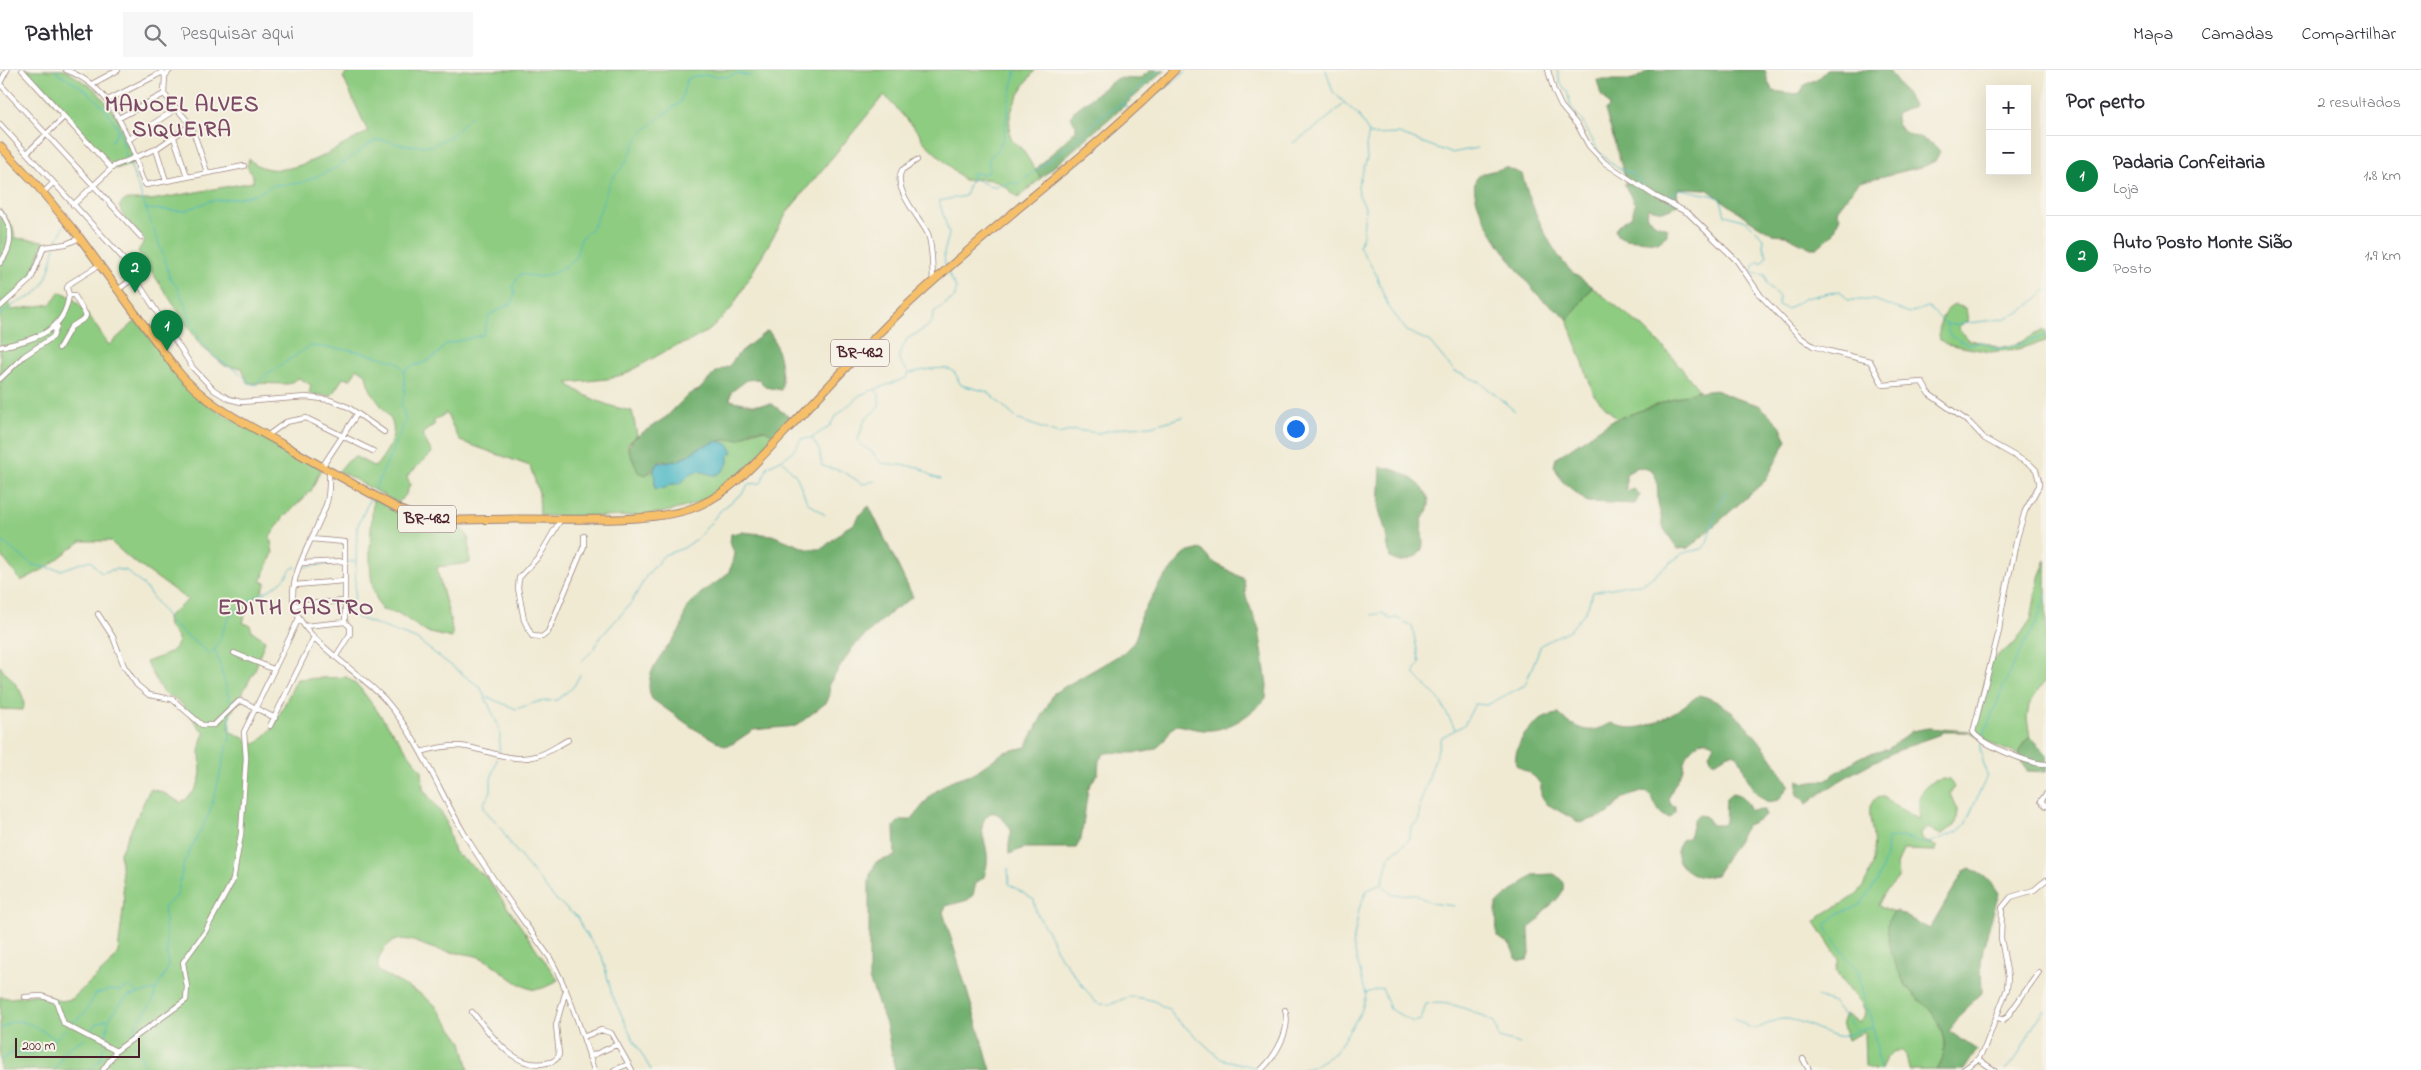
<!DOCTYPE html>
<html lang="pt">
<head>
<meta charset="utf-8">
<style>
	body { margin:0; font-family:"Indie Flower",sans-serif; background:#f7f7f7; color:#2b2b33 }
	.controls { position:absolute; right:15px; top:15px; display:grid; overflow:hidden; border-radius:0px; box-shadow:0 5px 20px #0002 }
	.controls button { width:45px; height:45px; display:grid; place-items:center; padding:0; border:0; border-bottom:1px solid #e1e1e2; background:#fff; color:#2b2b33; font:25px sans-serif }
	.scale { position:absolute; left:15px; bottom:12px; width:125px; box-sizing:border-box; padding-left:5px; border:2px solid #4a1f2b; border-top:0; font-size:14px; line-height:18px; white-space:nowrap; color:#4a1f2b; -webkit-text-stroke:4px #f7f3e8; paint-order:stroke }
	.you { position:absolute; left:1295px; top:358px; width:18px; height:18px; margin:-12px; border:4px solid #fff; border-radius:50%; background:#1a73e8; box-shadow:0 0 0 8px #1a73e833 }
	.badge { display:grid; place-items:center; width:32px; height:32px; border-radius:50%; background:#0b8043; color:#fff; font-size:16px; font-weight:700 }
	.pin { position:absolute; translate:-50% -41px; filter:drop-shadow(0 1px 2px #0008) }
	.pin::after { content:''; position:absolute; top:26px; width:18px; height:15px; background:inherit; clip-path:polygon(0 0,100% 0,50% 100%) }
	.list { margin:0; padding:0; list-style:none }
	h2 { display:flex; justify-content:space-between; align-items:center; height:65px; margin:0; padding:0 20px; font-size:21px }
	h2 small { font-size:16px; font-weight:400; color:#7c7c81 }
	.list li { display:grid; grid-template-columns:32px 1fr auto; gap:15px; align-items:center; box-sizing:border-box; height:80px; padding:0 20px; border-top:1px solid #e1e1e2 }
	.list b { display:block; font-size:19px; white-space:nowrap }
	.list p { margin:0; font-size:16px; white-space:nowrap; color:#7c7c81 }
	.list em { font-size:16px; font-style:normal; color:#7c7c81 }
	.icon { flex:none; width:28px; height:28px; fill:none; stroke:currentColor; stroke-width:2; stroke-linecap:round; stroke-linejoin:round }
	.map { position:relative; flex:none; width:2046px; height:1000px; overflow:hidden }
	header { display:flex; align-items:center; gap:30px; box-sizing:border-box; height:70px; padding:0 25px; background:#fff; border-bottom:1px solid #e1e1e2 }
	header strong { font-size:24px }
	nav { display:flex; gap:28px; margin-inline-start:auto; font-size:18px }
	.search { width:350px; height:45px; background:#f7f7f7; display:flex; align-items:center; gap:12px; box-sizing:border-box; padding:0 18px; border-radius:0px; color:#7c7c81; font-size:19px }
	main { display:flex }
	aside { flex:1; background:#fff }
	.map>svg:first-child { display:block }
	.green { fill:#8ecc81; stroke:#6c7656 }
	.forest { fill:#72b06f; stroke:#5e684d }
	.water { fill:#4bb7c6; stroke:#4a6b78 }
	.lines { fill:none; stroke-linecap:round; stroke-linejoin:round }
	.stream { stroke:#4bb7c6; stroke-width:1 }
	.minor-casing { stroke:#9d847f; stroke-width:6 }
	.highway-casing { stroke:#9d847f; stroke-width:9 }
	.minor { stroke:#fff; stroke-width:4.5 }
	.highway { stroke:#f6c06b; stroke-width:7 }
	.labels { text-anchor:middle; dominant-baseline:central; stroke-width:4; stroke-linejoin:round; paint-order:stroke }
	.shield { fill:#f7f3e8; stroke:#7e5f64; stroke-width:1 }
	.shield-label { font-size:16px; font-weight:bold; fill:#4a1f2b }
	.district-label { font-size:22px; font-weight:bold; letter-spacing:1px; fill:#7c4a65; stroke:#f7f3e8 }
</style>
</head>
<body>
<header>
<strong>Pathlet</strong>
<div class="search"><svg class="icon" aria-label="search" viewBox="0 0 24 24"><circle cx="10" cy="10" r="6"/><path d="M15 15l6 6"/></svg>Pesquisar aqui</div>
<nav><a>Mapa</a><a>Camadas</a><a>Compartilhar</a></nav>
</header>
<main>
<div class="map">
<svg width="2046" height="1000" viewBox="0 0 2046 1000">
	<rect width="100%" height="100%" fill="#f7f3e8"/>
	<filter id="ink" filterUnits="userSpaceOnUse"><feTurbulence type="fractalNoise" baseFrequency=".02" numOctaves="2"/><feDisplacementMap in="SourceGraphic" scale="10" xChannelSelector="R" yChannelSelector="G"/><feConvolveMatrix kernelMatrix="1 2 1 2 8 2 1 2 1" color-interpolation-filters="sRGB"/></filter>
	<filter id="wash" filterUnits="userSpaceOnUse"><feTurbulence type="fractalNoise" baseFrequency=".0096" numOctaves="4" result="noise"/><feDisplacementMap in="SourceGraphic" scale="20" xChannelSelector="R" yChannelSelector="G"/><feGaussianBlur stdDeviation="1.12" result="paint"/><feColorMatrix in="noise" values="0 0 0 0 0 0 0 0 0 0 0 0 0 0 0 0 0 1.4 0 .05"/><feComposite in="paint" operator="in"/></filter>
	<g filter="url(#wash)">
		<rect width="100%" height="100%" fill="#f0ead3"/>
		<!-- green -->
		<path class="green" d="M25,0H65L95,19L116,45L135,92L116,99Z
			M351,0H1035C1022,18 1003,44 1011,68C1014,75 1021,76 1024,82C1030,91 1034,99 1041,108L1018,128C1007,117 996,108 979,109C974,109 969,111 964,110L922,70L921,65L884,25L788,141L731,239L711,259L690,271L671,278L625,304L607,309L567,313C585,328 610,337 632,341L637,365L628,374V378L637,400L650,403C660,391 674,391 688,385C700,380 710,373 723,370C728,369 734,370 739,369C746,367 750,360 760,360C767,360 772,362 777,367C756,388 736,412 711,426C661,454 596,445 540,446L539,423L530,396L460,371L446,343L433,352L435,354L422,364L432,383L407,406L410,415L405,426L398,433L339,401L348,390L350,391L354,386L375,397C419,344 371,345 366,304L357,298L351,309L343,308L331,326L309,324L311,315L299,308L288,314L248,313L242,298L225,296L201,276L138,181L145,170L124,148L119,136L125,130H151L253,112V106L247,97L249,89C280,119 338,76 368,62L343,7Z
			M0,139L13,157L15,168L44,171L32,205L8,231L12,240L51,234L59,222C77,223 98,260 109,275L137,250L162,286L195,326L221,343L321,399L311,421L283,448L270,467L273,483L261,511L266,513L261,524L248,533L243,553L250,555L252,561L265,570L255,600L230,645L229,661L256,674L273,658L297,609L347,607L360,618L422,701L423,719L445,748L454,782L487,808L558,910C548,916 538,923 526,917C511,911 499,897 484,889C469,882 454,884 439,880C420,876 402,860 386,877C379,884 377,892 378,901L419,923L435,935L462,972L469,1000H120L106,994L102,1000H0V927L11,928L40,924L60,931L72,929L113,891L118,882L124,832L120,783L150,719L162,722L181,733C217,708 190,686 205,662L199,657L182,634L174,628L163,623L146,592C159,587 178,583 178,568L168,556L167,547L188,530L129,488L110,471H81L46,498L21,511L0,484Z
			M1592,217L1644,258L1669,283L1699,320L1617,349L1594,325L1568,250Z
			M1955,235L1966,238L1968,252L1960,255L1958,258L1968,270L1987,273L2000,278L2017,274L2044,260L2046,261V271L2018,279L1990,282L1946,274L1940,270C1937,258 1942,239 1955,235Z
			M373,428C389,436 401,446 418,451C434,455 455,449 466,463C471,470 469,484 470,493L437,497C440,519 454,551 452,568L426,562L398,543L382,540C363,510 372,462 373,428Z
			M2046,490V609L2029,635L2027,648L2030,667L2024,672L2019,685L1994,675L1968,661L1973,662L1990,591L2015,573L2031,549L2039,507Z
			M0,596C10,609 28,622 23,640L0,639Z
			M1943,709L1949,710L1954,716L1950,724L1958,742L1956,753L1941,765L1928,758L1920,762L1923,770L1937,777L1935,781L1903,780L1897,795L1898,808L1884,824L1878,835L1893,842C1889,862 1895,900 1907,917C1913,926 1923,931 1929,939C1944,957 1950,980 1937,1000H1909L1906,985L1902,981C1890,979 1884,990 1881,1000H1874L1865,996L1864,962L1847,970L1842,952L1845,944L1859,952L1864,948L1865,941L1861,932L1850,921L1838,904L1836,900L1839,889L1815,852C1841,827 1861,837 1872,794C1874,786 1874,768 1872,760C1870,747 1864,727 1884,727C1895,736 1907,743 1920,750C1917,730 1919,713 1943,709Z"/>
		<!-- forest -->
		<path class="forest" d="M1151,0H1165L1041,108L1035,100L1076,60V55L1071,47L1074,41L1117,8L1139,9Z
			M1649,0H1765L1768,12L1773,21L1796,24L1800,23L1805,15L1820,7L1827,0H1889L1914,36L1896,44C1894,71 1931,64 1940,82L1935,91L1925,96L1859,112L1838,139L1837,142L1840,147L1833,164L1817,178H1811L1785,165L1773,164L1748,149L1707,119L1679,118L1677,120L1678,135L1663,141L1648,138L1647,147L1656,154L1667,158V165L1658,172L1625,169L1617,165L1615,159L1620,154L1632,146L1635,134L1624,114H1627L1605,40L1608,39L1609,35L1601,25L1597,10H1634Z
			M1505,97L1522,104C1530,133 1549,179 1570,200C1576,206 1585,211 1592,217L1568,250C1563,242 1550,236 1542,229C1527,214 1454,123 1480,105C1486,101 1498,101 1505,97Z
			M767,261C777,264 785,310 781,320L765,317L759,309L747,310L731,322L730,330L752,335L772,334L793,350L777,367L765,360H753L740,369L723,370L701,377L678,391H661L646,405L638,402L628,378L633,369L666,347L689,324L699,320L716,302L729,296L739,283Z
			M1699,320L1701,322L1716,320L1734,328L1759,335L1779,354L1787,370L1766,410L1689,478L1678,479L1664,459L1658,434L1657,410L1654,404L1650,400L1638,397L1626,404V421L1634,419L1640,425L1635,434L1587,432L1562,411L1554,396L1556,388L1611,351Z
			M1381,397C1398,398 1430,415 1429,434C1429,441 1424,444 1422,451C1419,466 1432,482 1408,490C1402,492 1396,492 1390,488L1385,459L1379,440Z
			M869,436L913,527L891,542L853,577L829,614L830,624L827,632L796,656L753,660L732,674L725,676L693,658L652,629C640,603 667,580 679,561C684,555 683,546 686,539C689,535 693,531 696,528C713,509 729,515 735,484L730,473L731,464L741,462L772,465L807,479H822L846,458L854,454L861,443Z
			M1201,479L1213,492L1244,509L1246,527L1259,559L1267,615L1266,628C1251,645 1227,662 1204,660C1195,660 1186,656 1177,655C1168,659 1167,670 1159,676C1145,687 1121,681 1105,683L1099,690L1098,703L1088,719L1081,769L1076,778H1024L1009,784C1007,761 1020,764 996,743H990C975,755 986,769 987,784C988,792 986,800 984,807L976,813L973,825L968,830L946,836L943,842L991,1000H895L886,954L869,909V812L870,805L876,792L895,786L894,756L900,750H911L932,724L950,711L974,703L1004,682L1026,677L1054,623L1123,583L1134,572L1138,561L1140,547L1160,513L1185,483Z
			M1699,625C1737,633 1770,683 1789,715L1779,730L1768,732C1759,727 1752,719 1748,709C1738,689 1742,673 1715,692H1712L1709,684L1714,674C1704,665 1691,677 1686,687C1683,691 1684,697 1682,702C1677,711 1672,718 1669,728L1671,735L1675,736V743L1670,748C1655,746 1656,726 1645,721L1623,728L1608,744L1580,753L1547,734L1541,725V715L1535,707L1516,695C1512,672 1536,645 1559,644C1566,652 1582,662 1593,660C1599,659 1606,655 1612,653C1641,669 1676,642 1699,625Z
			M1928,658L1968,661V662H1941V664C1893,680 1846,703 1807,734L1804,729L1797,725L1798,710L1806,713L1825,710L1862,686L1888,679L1912,661Z
			M2030,667L2046,683V702L2027,701C2017,689 2017,677 2030,667Z
			M1732,723C1744,725 1746,731 1751,741L1764,740L1766,746L1747,755L1716,805C1713,805 1708,807 1704,807C1693,807 1675,795 1677,781C1677,778 1680,773 1682,770L1689,767L1694,749L1699,745L1705,746L1712,755H1722L1725,752L1726,728Z
			M1970,798L1990,810L1999,823L1983,878L1981,893L1982,923L1967,937L1949,961L1977,980L1964,1000H1937C1950,980 1944,958 1930,940C1923,932 1914,926 1908,918C1897,905 1876,850 1896,841L1930,859L1964,801Z
			M1554,804C1575,816 1556,831 1545,840C1541,843 1541,847 1539,850C1536,853 1532,855 1529,858L1530,884L1527,890L1520,891L1516,888L1510,874L1497,867L1496,834L1533,805Z"/>
		<!-- water -->
		<path class="water" d="M718,371L728,374L733,382L728,386V393C715,416 707,398 694,402C688,404 685,411 679,414H671L665,418L655,419L654,399L658,393L678,391L701,377Z"/>
		<g class="lines">
			<!-- stream -->
			<path class="stream" d="M56,0L58,4C83,16 105,33 118,59C123,68 124,79 127,89
				M1326,0L1333,22L1359,46L1369,63L1366,76L1367,89L1358,115L1359,125L1365,137L1363,165L1359,176L1375,202L1388,236L1407,261L1430,272L1454,301L1480,312L1515,341
				M1557,0L1560,12L1567,21L1571,37L1582,51L1599,82L1616,97L1633,104L1643,116
				M1156,24L1173,13L1187,0
				M1121,34L1131,40
				M1370,65L1399,64L1451,83L1477,78
				M112,71L118,60
				M1293,73L1321,54L1344,34
				M129,92L167,196C169,212 174,210 180,223C190,245 195,269 214,286C228,298 238,297 249,313L256,315L267,304L310,276L351,280L380,287L397,292L404,300L405,324L401,334L406,350L374,421
				M973,108C981,112 989,117 998,116C1007,115 1009,111 1018,114L1079,68L1102,45L1121,34L1159,0
				M1670,132L1674,123L1680,119L1715,126L1721,130L1725,145L1746,151L1764,168L1763,177L1767,185L1762,193L1759,191L1755,194L1752,203L1765,205L1767,214L1779,227L1778,235L1787,239L1805,228L1840,221L1848,230H1875L1909,243L1928,237L1945,253L1951,255L2003,249L2023,241L2046,220
				M145,139L184,141L210,131L239,128L259,123L274,115L301,113L336,98L374,71L383,70L402,75L431,76L451,66L471,46
				M56,173L64,156
				M945,195L944,183L949,164L939,131L965,126L973,103L985,104L989,101V89L999,78L1004,65L1009,30L1016,0
				M0,246C8,238 16,233 26,229C47,221 50,197 55,177
				M1946,254L1949,264L1960,271L1968,274L1984,272L1996,279L2022,274L2046,265
				M405,301L410,297L426,292L439,283L446,274L483,265L489,245L512,233L515,223L513,216L520,204L541,207L556,202L575,189L581,168C600,155 600,135 609,115C613,106 622,99 627,90C631,84 633,76 637,69C649,54 666,43 681,32L687,9L692,7L707,5L728,7L738,3L752,7
				M908,302L899,290V285L907,269L926,258L932,251L934,242L955,227L956,218L948,202
				M910,303C919,301 946,295 953,301C957,304 958,311 961,315L988,322L1017,349L1058,364L1075,360L1098,363L1126,357L1151,356L1183,347
				M875,320L879,324V337L865,349L858,369L860,374L873,383L881,393L919,397L933,407L941,409
				M812,368L819,380L822,396L842,401L863,414L875,411
				M783,391L797,407L807,432L825,445
				M371,427L357,457L355,525L350,541L356,547L416,569L481,618L497,653L500,663L499,684
				M0,470L33,495L61,500L90,490L101,503L116,499L127,501L145,517L173,555L210,584C220,577 222,557 230,547C246,527 267,525 283,510C289,505 288,498 296,497
				M347,492L354,491
				M302,497L332,494
				M1372,545L1383,543L1390,549L1397,548L1412,556L1420,594L1415,599V605L1439,629L1455,659
				M215,579L231,634
				M582,591L594,579L600,568L631,533L647,505L664,485L684,478L698,468L721,440L745,421L748,414L761,413L768,396C782,390 794,384 801,369L811,368L829,357L835,347L860,325L906,308L909,303
				M487,627L516,639L537,632L557,630L574,616L580,605
				M1984,664L2012,596L2036,554L2046,525
				M497,689L491,709V721L484,733V739L499,755L511,775L554,828L577,847L583,860L602,886L612,925L632,967L651,1000
				M1008,798L1009,814L1034,830L1036,842L1052,869L1055,879L1095,932C1113,940 1121,926 1132,927C1140,928 1153,929 1159,934C1163,936 1163,938 1169,939L1173,946L1221,989L1258,998
				M1383,815L1392,825L1414,824L1432,833L1454,836
				M1366,923L1382,918L1390,939L1413,952L1421,950L1426,934C1452,930 1472,941 1494,952L1499,968L1520,974
				M1817,927L1833,933L1856,959
				M1734,948L1752,959C1763,958 1772,950 1783,949C1801,948 1819,962 1836,967C1849,967 1858,958 1873,958
				M70,954L84,944L96,924L109,920L121,921L129,916L139,924
				M0,959C5,957 10,951 14,951C29,950 43,962 55,968
				M90,961L97,953L108,949
				M133,967L136,955L153,931L156,920L168,898L164,836L177,826L184,792L209,744L217,717L224,686L230,668V643
				M105,972L109,949L121,933L129,926L155,920
				M134,974L141,985L145,1000
				M0,991C18,977 15,985 33,983C45,981 57,968 65,959
				M55,1000L65,980L85,968
				M90,1000L100,990L104,976
				M1301,1000L1312,997L1335,983L1361,942L1366,925L1353,874L1359,839L1367,820L1382,814L1389,786L1408,771L1412,756L1419,751L1420,734L1442,667L1464,655L1475,634L1487,635L1525,615L1541,575L1571,559L1586,541L1593,522L1627,515L1643,514L1683,483L1702,479L1707,473L1716,442L1727,420
				M1880,1000L1872,949L1862,922L1858,902L1828,862L1826,854L1836,845L1860,835L1878,810L1886,786L1887,769L1902,767L1926,774L1957,762L1965,755L1987,706L1980,679L1982,672
				M2006,1000C2024,984 2028,957 2046,939"/>
		</g>
	</g>
	<g filter="url(#ink)">
		<g class="lines">
			<!-- minor casing -->
			<g class="minor-casing">
				<path id="minor" d="M22,0L111,98
					M66,0C106,15 121,49 135,86C138,95 140,108 146,115L244,96
					M161,0L165,6L164,24L191,55L207,102
					M1548,0L1554,21L1561,36L1578,56L1589,76L1605,93L1655,126L1688,143L1737,191L1761,226L1800,267L1813,276L1829,281L1870,291L1883,315L1922,312L1929,324L1970,353L1985,369L2031,395L2036,400L2039,411V416L2025,441L2017,468L2002,538L1999,561L1973,662C1982,675 2030,694 2046,694
					M165,6L170,0
					M0,13L7,0
					M0,14L141,167
					M92,14L118,0
					M108,30L163,2
					M119,48L164,24
					M0,54L121,186L193,298L214,320L229,329L241,332L306,327L330,330L348,337L384,362
					M174,68L187,106
					M128,70L176,39
					M156,79L166,111
					M27,83L64,47
					M917,90L902,100C891,118 921,149 928,164C933,178 932,196 933,211
					M43,123L53,113
					M73,135L114,96L156,79L191,55
					M0,141C14,157 13,177 0,193
					M119,219L135,207
					M69,225L67,218L69,214L101,194
					M0,237L31,209L44,177L66,174L80,168
					M0,277C33,269 64,264 69,225H74L86,245L85,248L71,257L59,278
					M0,309L24,286L53,267L57,256
					M267,366L286,352L306,348L373,381
					M322,397L357,344
					M329,401C329,412 330,424 326,435C317,463 287,505 294,535C302,571 363,603 387,632C420,671 438,719 464,763C489,806 521,847 550,888C570,923 581,961 594,1000
					M561,449L540,485L519,508L518,518L524,550L532,566L542,567L548,562L584,476V466
					M311,469L345,472V552
					M302,493L345,491
					M295,515L344,511
					M294,535L344,531
					M98,544L113,567L124,596L137,615L149,625L172,629L202,655H214L239,631L244,632L275,648
					M305,556L345,552
					M234,583L273,599
					M336,586L350,564V557L345,552
					M270,656L314,567
					M421,682C436,678 452,674 467,677C491,681 511,693 536,686C547,684 558,675 568,670
					M2046,724L2041,731L2046,736
					M25,927L42,926L56,931L64,954L116,981
					M472,942C491,964 513,1000 546,993C552,992 556,991 559,985L556,955L566,920
					M1997,947L2003,950L2007,947L2039,902
					M583,967L601,960L611,963L632,1000
					M589,987L618,974
					M1803,989L1809,1000
					M1978,989L1994,1000
					M103,1000L116,981L186,930L187,917L183,892L205,862L233,810L241,764L246,688L244,662L299,548
					M614,1000L629,994
					M1261,1000C1275,987 1292,959 1285,940
					M1963,1000L1978,989L1985,977L2007,919L2008,907L2001,868L2002,838L2011,827L2034,820L2046,810"/>
			</g>
			<!-- highway casing -->
			<g class="highway-casing">
				<path id="highway" d="M0,76L35,113L80,168L176,299C204,334 243,352 282,374C322,397 362,419 403,441L423,448C453,452 485,449 516,449C565,448 658,455 700,435C734,420 759,389 784,363C824,322 862,279 903,239C991,155 1090,86 1175,0"/>
			</g>
			<!-- minor -->
			<use href="#minor" class="minor"/>
			<!-- highway -->
			<use href="#highway" class="highway"/>
		</g>
	</g>
	<g class="labels">
		<!-- shield labels -->
		<g class="shield">
			<rect x="831" y="269.5" width="58" height="27" rx="4"/>
			<rect x="398" y="435.5" width="58" height="27" rx="4"/>
		</g>
		<g class="shield-label">
			<text x="860" y="283">BR-482</text>
			<text x="427" y="449">BR-482</text>
		</g>
		<!-- district labels -->
		<g class="district-label">
			<text x="182" y="36">MANOEL ALVES<tspan x="182" dy="25">SIQUEIRA</tspan></text>
			<text x="296" y="539">EDITH CASTRO</text>
		</g>
	</g>
</svg>
<div class="controls">
<button>+</button>
<button>−</button>
</div>
<div class="scale">200 m</div>
<div class="you"></div>
<div class="pin badge" style="left:167px;top:281px">1</div>
<div class="pin badge" style="left:135px;top:223px">2</div>
</div>
<aside>
<h2>Por perto<small>2 resultados</small></h2>
<ul class="list">
<li><span class="badge">1</span><div><b>Padaria Confeitaria</b><p>Loja</p></div><em>1.8 km</em></li>
<li><span class="badge">2</span><div><b>Auto Posto Monte Sião</b><p>Posto</p></div><em>1.9 km</em></li>
</ul>
</aside>
</main>
</body>
</html>
